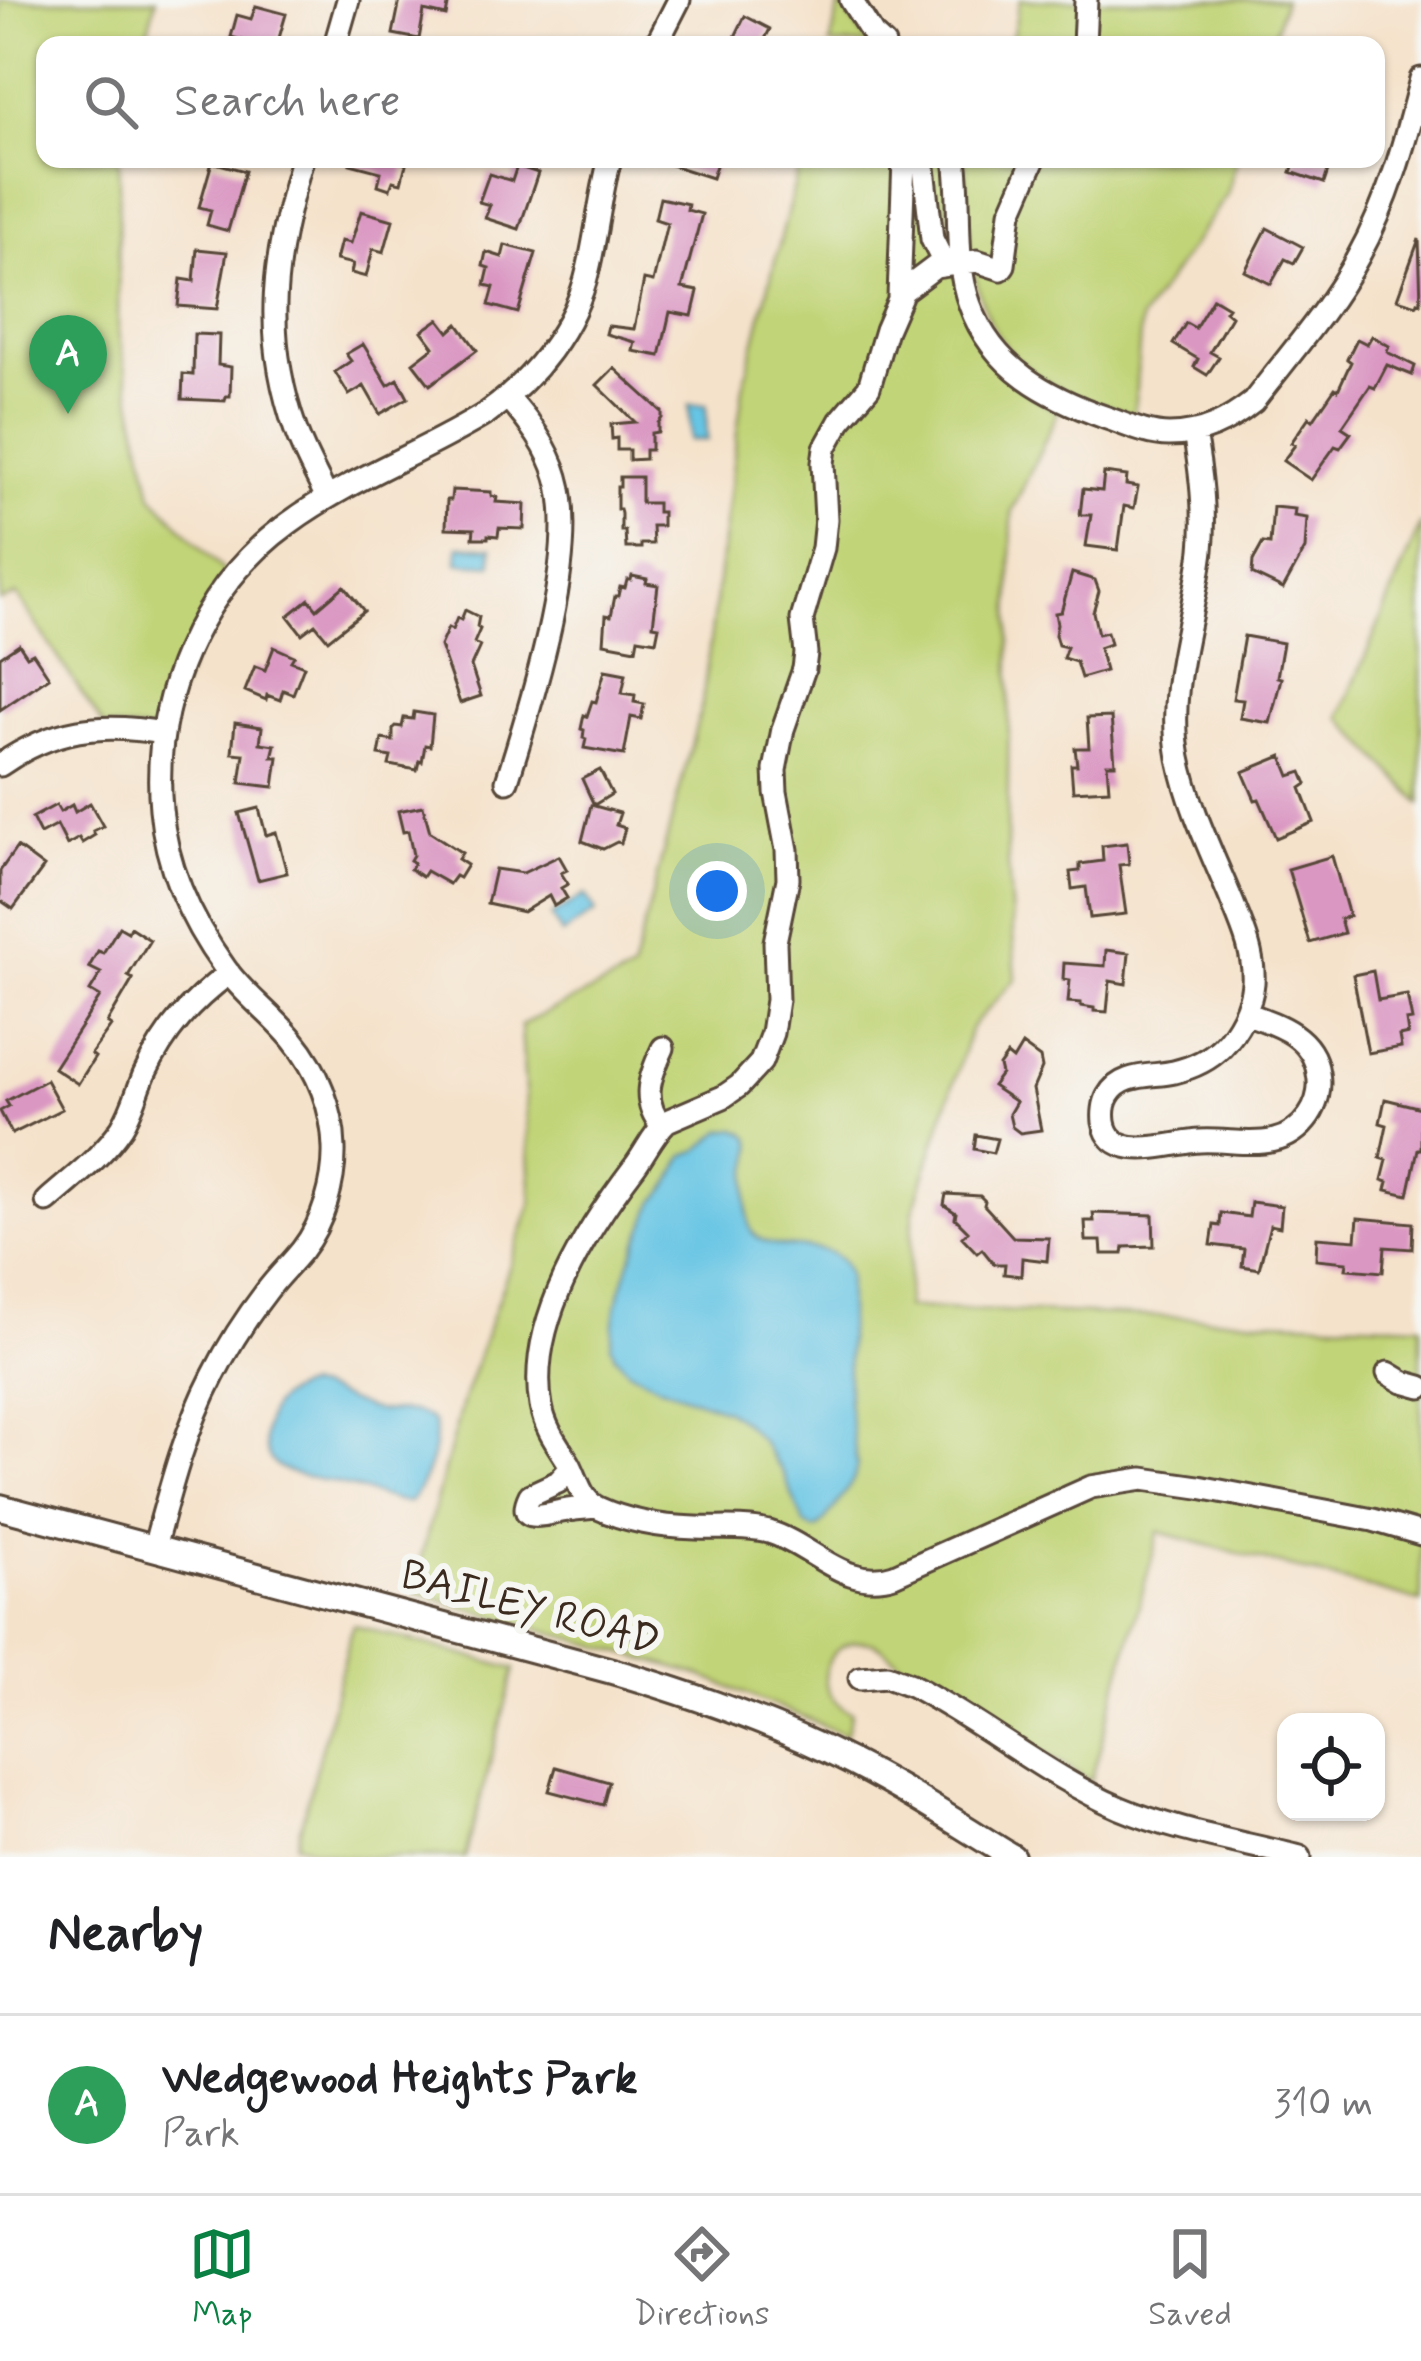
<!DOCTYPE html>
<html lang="en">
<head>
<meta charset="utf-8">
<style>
	body { margin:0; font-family:Mynerve,sans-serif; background:#f6f6f6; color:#202124 }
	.controls { position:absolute; right:36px; bottom:36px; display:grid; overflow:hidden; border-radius:24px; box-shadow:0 3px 9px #0004 }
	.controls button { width:108px; height:108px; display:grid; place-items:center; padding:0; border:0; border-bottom:3px solid #e0e0e0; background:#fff; color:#202124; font:60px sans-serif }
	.you { position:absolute; left:717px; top:891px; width:42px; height:42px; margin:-30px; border:9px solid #fff; border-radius:50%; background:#1a73e8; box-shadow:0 0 0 18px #1a73e833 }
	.badge { display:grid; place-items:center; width:78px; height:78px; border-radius:50%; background:#0b8043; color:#fff; font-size:39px; font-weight:700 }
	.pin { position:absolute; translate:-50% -99px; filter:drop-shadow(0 3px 6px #0008) }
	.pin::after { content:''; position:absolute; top:63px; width:42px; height:36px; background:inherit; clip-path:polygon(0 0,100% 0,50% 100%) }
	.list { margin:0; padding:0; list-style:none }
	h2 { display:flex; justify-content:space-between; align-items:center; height:156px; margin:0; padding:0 48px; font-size:51px }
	h2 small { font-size:39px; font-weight:400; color:#757577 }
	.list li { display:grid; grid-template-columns:78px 1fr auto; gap:36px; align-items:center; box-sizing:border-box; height:180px; padding:0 48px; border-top:3px solid #e0e0e0 }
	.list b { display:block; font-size:45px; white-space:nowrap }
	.list p { margin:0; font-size:39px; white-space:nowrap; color:#757577 }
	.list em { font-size:39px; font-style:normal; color:#757577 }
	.icon { flex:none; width:66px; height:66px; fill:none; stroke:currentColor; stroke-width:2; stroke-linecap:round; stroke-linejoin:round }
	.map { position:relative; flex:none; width:1421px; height:1857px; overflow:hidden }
	.search { position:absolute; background:#fff; box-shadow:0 3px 9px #0004; left:36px; right:36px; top:36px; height:132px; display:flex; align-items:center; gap:30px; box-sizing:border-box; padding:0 42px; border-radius:24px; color:#757577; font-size:45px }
	.sheet { height:336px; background:#fff }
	nav { display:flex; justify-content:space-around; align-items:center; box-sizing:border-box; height:168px; border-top:3px solid #e0e0e0; background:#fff; font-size:33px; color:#757577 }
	nav a { display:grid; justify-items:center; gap:6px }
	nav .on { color:#0b8043 }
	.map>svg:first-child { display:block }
	.green { fill:#c1d477; stroke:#7e7f4a; stroke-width:3 }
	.water { fill:#66c5e4; stroke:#507881; stroke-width:3 }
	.building { fill:#da97c2 }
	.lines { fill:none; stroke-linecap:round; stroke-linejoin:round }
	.minor-casing { stroke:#574638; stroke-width:27 }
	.major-casing { stroke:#574638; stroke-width:30 }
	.minor { stroke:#fff; stroke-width:21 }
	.major { stroke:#fff; stroke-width:24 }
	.labels { text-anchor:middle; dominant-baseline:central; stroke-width:12; stroke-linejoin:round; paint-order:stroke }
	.street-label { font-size:42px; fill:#3b2a1e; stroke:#f6f6f2 }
</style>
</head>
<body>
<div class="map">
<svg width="1421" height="1857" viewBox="0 0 1421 1857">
	<rect width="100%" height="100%" fill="#f6f6f2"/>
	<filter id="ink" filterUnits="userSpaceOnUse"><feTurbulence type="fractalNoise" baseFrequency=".00833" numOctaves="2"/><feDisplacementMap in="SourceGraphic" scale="24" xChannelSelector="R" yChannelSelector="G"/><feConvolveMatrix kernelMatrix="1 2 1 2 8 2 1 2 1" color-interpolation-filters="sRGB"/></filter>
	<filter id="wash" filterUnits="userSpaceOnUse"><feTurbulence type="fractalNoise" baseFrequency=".004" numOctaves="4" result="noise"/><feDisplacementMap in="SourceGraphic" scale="48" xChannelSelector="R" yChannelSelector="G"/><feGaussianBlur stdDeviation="2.7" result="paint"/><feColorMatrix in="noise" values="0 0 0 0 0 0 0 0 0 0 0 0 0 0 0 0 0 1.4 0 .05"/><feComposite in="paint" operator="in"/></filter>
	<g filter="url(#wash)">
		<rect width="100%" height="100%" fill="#f5e2cb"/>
		<!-- green -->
		<path class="green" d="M0,0H156L144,45H45V159H119L118,332L152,495L231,579L214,603L163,733L104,727L17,595L0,601Z
			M1020,0H1284L1271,45H996L1011,42Z
			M840,4L870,45H830Z
			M801,159H945L952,268L1003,372L1028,393L1058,412L1012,511L1007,847L1016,979L971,1027L914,1209L906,1308L1421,1325V1602L1159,1532L1091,1781C1032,1746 973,1710 915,1674C900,1665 886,1646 869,1642C826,1633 805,1693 852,1713L846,1735L699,1675L412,1592L462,1403L532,1202L521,1025L632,972L702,704L743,387Z
			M965,159H1237L1227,194L1141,319L1134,415C1106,405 1073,398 1047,382C964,333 970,243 965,159Z
			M1421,523V804L1340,717Z
			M353,1625L515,1669L465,1857H343L296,1844Z"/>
		<!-- water -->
		<path class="water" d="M689,405H706L707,440H690Z
			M459,546L492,548V565L458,563Z
			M585,895L596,912L562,934L551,916Z
			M736,1129C743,1132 747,1132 751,1139C756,1150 749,1165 748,1176C747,1187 746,1224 752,1232C777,1261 839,1231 848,1275V1400L857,1465L854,1479L835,1508L818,1528L813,1529L804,1523L782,1471L762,1442L742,1421L726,1410L659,1386L629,1370L615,1356L611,1345L616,1307L630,1261L654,1203L669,1186L685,1155L699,1150L722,1131Z
			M304,1387C332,1388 352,1407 379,1411C400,1413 417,1406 434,1423C438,1449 426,1482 410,1502H400C379,1496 357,1489 335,1483C300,1474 256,1476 266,1425C270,1402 283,1393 304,1387Z"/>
		<g id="blocks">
			<!-- building -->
			<path class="building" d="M400,0H449L446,16L424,11L419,39L393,34Z
				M256,6L286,14L277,45H259L231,37L237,15L251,19Z
				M745,16L770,29L762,45H731Z
				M351,159H400L399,162L406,164L401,183L393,181L390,189L378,185L381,172L350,164Z
				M663,159H718L712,178L662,162Z
				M1296,159H1332L1324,183L1291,172Z
				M212,162L245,171L228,231L207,225L211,210L199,207Z
				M517,166L538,173L519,229L485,218L490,205L479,202L489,174L512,181Z
				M660,198L688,204L687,210L702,214L682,288L698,291L692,316L670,312L660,356L633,351L635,342L606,334L608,326L634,329L644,280L653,282L667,223L655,219Z
				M361,211L393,220L384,252L373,249L366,277L351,273L353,264L336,260L341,241L351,243Z
				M1267,228L1303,247L1294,263L1285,259L1271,284L1245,271Z
				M1419,239L1421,303L1418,302L1417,305L1397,299Z
				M505,245L536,253L518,313L489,305L494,287L485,285L489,268L483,266L486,252L502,257Z
				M197,249L227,252L217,309L178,306L181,279L194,281Z
				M1213,298L1228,307L1225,311L1231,316L1210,352L1219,357L1207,375L1194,367L1198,359L1173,344L1186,323L1195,328Z
				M439,319L449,332L458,324L477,350L430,385L413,363L434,347L422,331Z
				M194,334L219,335L218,365L231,367L230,396H226L225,401L182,399L183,374L193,375Z
				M1372,336L1389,346L1387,352L1415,366L1412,375L1387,365L1375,388L1370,386L1342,427L1351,433L1340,448L1335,446L1311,480L1283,461L1295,445L1291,443L1309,417L1313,420L1335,388L1338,390L1351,362L1347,359L1357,339L1367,344Z
				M363,344L388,385L398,379L408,398L380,414L364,386L349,395L335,372L351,361L346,354Z
				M614,368L662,412V418L658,423V432L651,433V450H645V459L629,460V450H617V438L612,439L611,424L635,422L597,385Z
				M1104,473L1127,476L1126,485L1138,487L1134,508L1124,506L1118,550L1086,546L1091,515H1080L1083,489L1102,491Z
				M620,477H641V503H657V512H662V526H652L653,544H641V548H626L625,531H621V514L620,509H617V487H620Z
				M452,490L491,492V496L497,497L496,502L525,504L524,529L499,528L498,536L488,535V538H473L474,529L446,528L447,500H451Z
				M1273,507L1295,509L1294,516L1307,518L1305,549L1283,589L1252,574L1253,561L1263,543L1270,544Z
				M1072,573L1095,580L1099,591L1093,612L1098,634L1107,632L1110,644L1099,648L1105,671L1081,678L1076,662L1063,658L1067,647L1058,645L1055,635L1057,624L1055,613L1061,612Z
				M632,576L647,579L646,583L658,585L653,625L659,626L656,641L638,638L636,649L604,643L606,615L611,616L615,596H618L620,587L625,588L627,580H631Z
				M344,586L364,611L328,640L315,624L302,634L288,616L309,599L317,609Z
				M465,610L479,617L477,627L480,629L474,643L480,646L471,666L481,696L460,703L440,646L448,628L452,630L457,618L461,620Z
				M1244,636L1283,643L1277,677L1281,678L1270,723L1240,718L1243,700L1233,699Z
				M19,644L27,656L33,653L49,677L0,710V657Z
				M274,647L294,656L291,661L304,666L293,694L283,690L280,700L267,695L266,700L245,691L255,666L265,670Z
				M605,670L626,674L622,693L635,695L634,702L644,704L641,719L631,717L624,755L584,748L586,739L583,738L584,730L581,729L584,715L587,716L592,701L596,702Z
				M414,712L433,715L430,746L425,745L422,762L419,761L417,770L389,765L391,757L379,755L382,739L393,741V729L396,726L402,727L404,718L413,719Z
				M1111,717L1115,764H1107L1109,789L1073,791L1071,765H1077L1075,748H1089L1087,718Z
				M235,723L262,727L260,743L275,745L272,757H278L274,787L240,783L244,754L232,753Z
				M1282,756L1290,776L1302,772L1307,784L1301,788L1314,822L1276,838L1259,799L1255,800L1243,772Z
				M600,770L612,794L594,805L582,779Z
				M90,803L103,826L93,831L95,835L82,843L79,838L67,845L57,825L40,834L32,818L56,805L60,812L72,805L75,812Z
				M591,805L620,813L616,825L625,828L621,843L617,842L603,849L582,841Z
				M423,806L430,832L462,853L458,859L467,865L459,878L455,876L449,884L426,871L422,877L410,869L414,863L410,860L413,855L408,831L403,832L398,811Z
				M259,808L266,835L276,832L287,873L258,880L239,813Z
				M1127,843L1129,864L1119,865L1126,914L1090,918L1086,887L1072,889L1070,872L1080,871V864L1103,861L1102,846Z
				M17,847L44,867L13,909L0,900V871Z
				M559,856L567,870L561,873L568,884L561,888L567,898L554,906L549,896L523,912L487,904L495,869L523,873Z
				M1332,856L1349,916L1340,919L1344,933L1310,943L1288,869Z
				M119,927L128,932L130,927L150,940L128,976L133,979L107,1023L111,1026L91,1054L95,1057L78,1084L54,1068L100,997L90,991L101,973L89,967L98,951L103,953Z
				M1106,950L1129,953L1126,984L1110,981L1107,1012L1094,1011V1008L1081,1006V1003L1068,1002L1070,980L1063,979L1064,963L1105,966Z
				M1373,971L1378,1000L1407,995L1412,1020L1406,1021L1408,1034L1399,1036L1401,1047L1368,1053L1353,975Z
				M1022,1045L1040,1058L1042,1068L1033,1089L1041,1130L1020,1133L1012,1127L1009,1114L1016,1102L992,1086L1001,1074L999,1066L1007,1055L1013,1060Z
				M46,1080L62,1109L12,1134L0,1111L9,1106L6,1101Z
				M1385,1099L1421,1108V1149H1418L1408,1195L1386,1190L1388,1182L1382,1180L1387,1160L1380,1158L1387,1125L1380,1123Z
				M976,1135L997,1139L993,1153L974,1149Z
				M946,1194L980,1196L985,1201L984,1205L1013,1237L1049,1238L1047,1261L1022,1258L1021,1276L1004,1274L1005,1264H994L982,1249L977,1253L962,1237L968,1231L955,1218L956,1213L944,1205Z
				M1251,1202L1282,1206L1280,1227L1270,1225L1259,1269L1242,1266L1244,1249L1211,1245L1214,1225L1220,1226L1221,1213L1249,1217Z
				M1093,1213L1153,1215L1154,1246L1124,1247L1123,1254H1102L1101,1241H1086L1085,1221H1094Z
				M1358,1218L1413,1223L1412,1249L1385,1247L1383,1272L1346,1269L1347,1262L1316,1259L1317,1237L1356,1240Z
				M556,1767L609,1782L603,1805L549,1791Z"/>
		</g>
	</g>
	<g filter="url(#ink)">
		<use href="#blocks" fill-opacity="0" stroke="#574638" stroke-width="3"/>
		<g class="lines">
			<!-- minor casing -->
			<g class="minor-casing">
				<path id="minor" d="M851,0L873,35L884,45
					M335,45L348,0
					M656,45L679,0
					M1084,45L1086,0
					M302,159C274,257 261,332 296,431C304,454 317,476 327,498
					M923,159L932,239L945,265
					M955,159C962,206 953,260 970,305C993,369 1048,397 1107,418C1127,425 1148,435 1169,435C1202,435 1228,422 1253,402C1289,355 1330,309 1358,257C1389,201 1405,141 1421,79
					M1034,159L1011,212L1004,265L1001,269L977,261L935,267L903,291L886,330L869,387L840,421L825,448L823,463L826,519L823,548L802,619L806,653L804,669L783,729L775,770L776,792L787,850L788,879L775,942L777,1000L772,1033L761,1062L739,1086L723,1097L667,1121C654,1133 646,1151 635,1166C587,1229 526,1323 541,1406C545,1429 558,1445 569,1463C578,1479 580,1499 598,1508C628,1522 664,1527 696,1528C720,1529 745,1526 769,1532C812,1545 846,1591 894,1575L1091,1487L1143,1479L1199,1487L1373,1520L1421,1534
					M899,297L904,159
					M1194,433C1201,472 1206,511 1202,550C1194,620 1166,687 1179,758C1189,808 1214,857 1233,904C1243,928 1255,956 1253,983C1251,1006 1238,1031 1222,1047C1209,1060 1191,1068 1174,1072C1152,1077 1121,1072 1108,1096C1104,1103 1103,1114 1104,1122C1111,1165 1172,1142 1200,1141C1240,1139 1282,1155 1309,1116C1317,1104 1321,1088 1318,1073C1313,1035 1276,1024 1245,1013
					M0,765C54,728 100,722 163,733
					M507,781C531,704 580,553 557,477C548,446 529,422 508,398
					M662,1126C640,1100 650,1076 663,1048
					M47,1201C73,1178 102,1157 122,1127C132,1111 137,1092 144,1075C165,1030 190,1003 229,973
					M1388,1373L1403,1382L1421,1387
					M571,1468L558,1482L530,1495C515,1525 546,1514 562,1511C573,1509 584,1508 596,1507
					M154,1548C170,1489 185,1430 213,1376C228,1346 246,1318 266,1292C277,1277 290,1265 302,1250C323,1223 335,1183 334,1148C333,1109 318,1070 293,1040C272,1014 244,995 225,968C191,921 166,866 161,809C151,701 200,587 289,523C350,478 423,453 487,413C534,379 575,328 588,270C597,233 600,195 610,159
					M860,1678L887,1676L911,1685C981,1721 1049,1778 1120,1808C1177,1832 1241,1842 1300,1857"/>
			</g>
			<!-- major casing -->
			<g class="major-casing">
				<path id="major" d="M0,1507L612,1671C695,1695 776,1724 853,1763C908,1791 960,1825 1012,1857"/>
			</g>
			<!-- minor -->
			<use href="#minor" class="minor"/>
			<!-- major -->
			<use href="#major" class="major"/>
		</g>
	</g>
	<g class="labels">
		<!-- street labels -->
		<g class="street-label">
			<text transform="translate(530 1609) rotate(15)">BAILEY ROAD</text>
		</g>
	</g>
</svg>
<div class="controls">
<button><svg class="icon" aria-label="locate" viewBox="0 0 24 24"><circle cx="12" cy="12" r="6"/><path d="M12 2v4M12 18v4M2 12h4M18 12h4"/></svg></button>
</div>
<div class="you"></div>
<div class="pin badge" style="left:68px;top:414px;background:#2e9e5b">A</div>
<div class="search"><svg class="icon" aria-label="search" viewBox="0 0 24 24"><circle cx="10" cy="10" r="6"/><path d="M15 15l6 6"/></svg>Search here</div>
</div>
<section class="sheet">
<h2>Nearby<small></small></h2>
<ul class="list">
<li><span class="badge" style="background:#2e9e5b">A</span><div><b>Wedgewood Heights Park</b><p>Park</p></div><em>310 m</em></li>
</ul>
</section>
<nav>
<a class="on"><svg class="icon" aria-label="map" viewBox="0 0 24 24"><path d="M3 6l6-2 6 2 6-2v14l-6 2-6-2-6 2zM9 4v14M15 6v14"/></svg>Map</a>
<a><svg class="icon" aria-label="directions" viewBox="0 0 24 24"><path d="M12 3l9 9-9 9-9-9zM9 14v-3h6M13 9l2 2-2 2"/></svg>Directions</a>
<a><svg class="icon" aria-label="saved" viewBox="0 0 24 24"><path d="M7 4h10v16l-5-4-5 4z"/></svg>Saved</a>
</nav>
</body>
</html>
